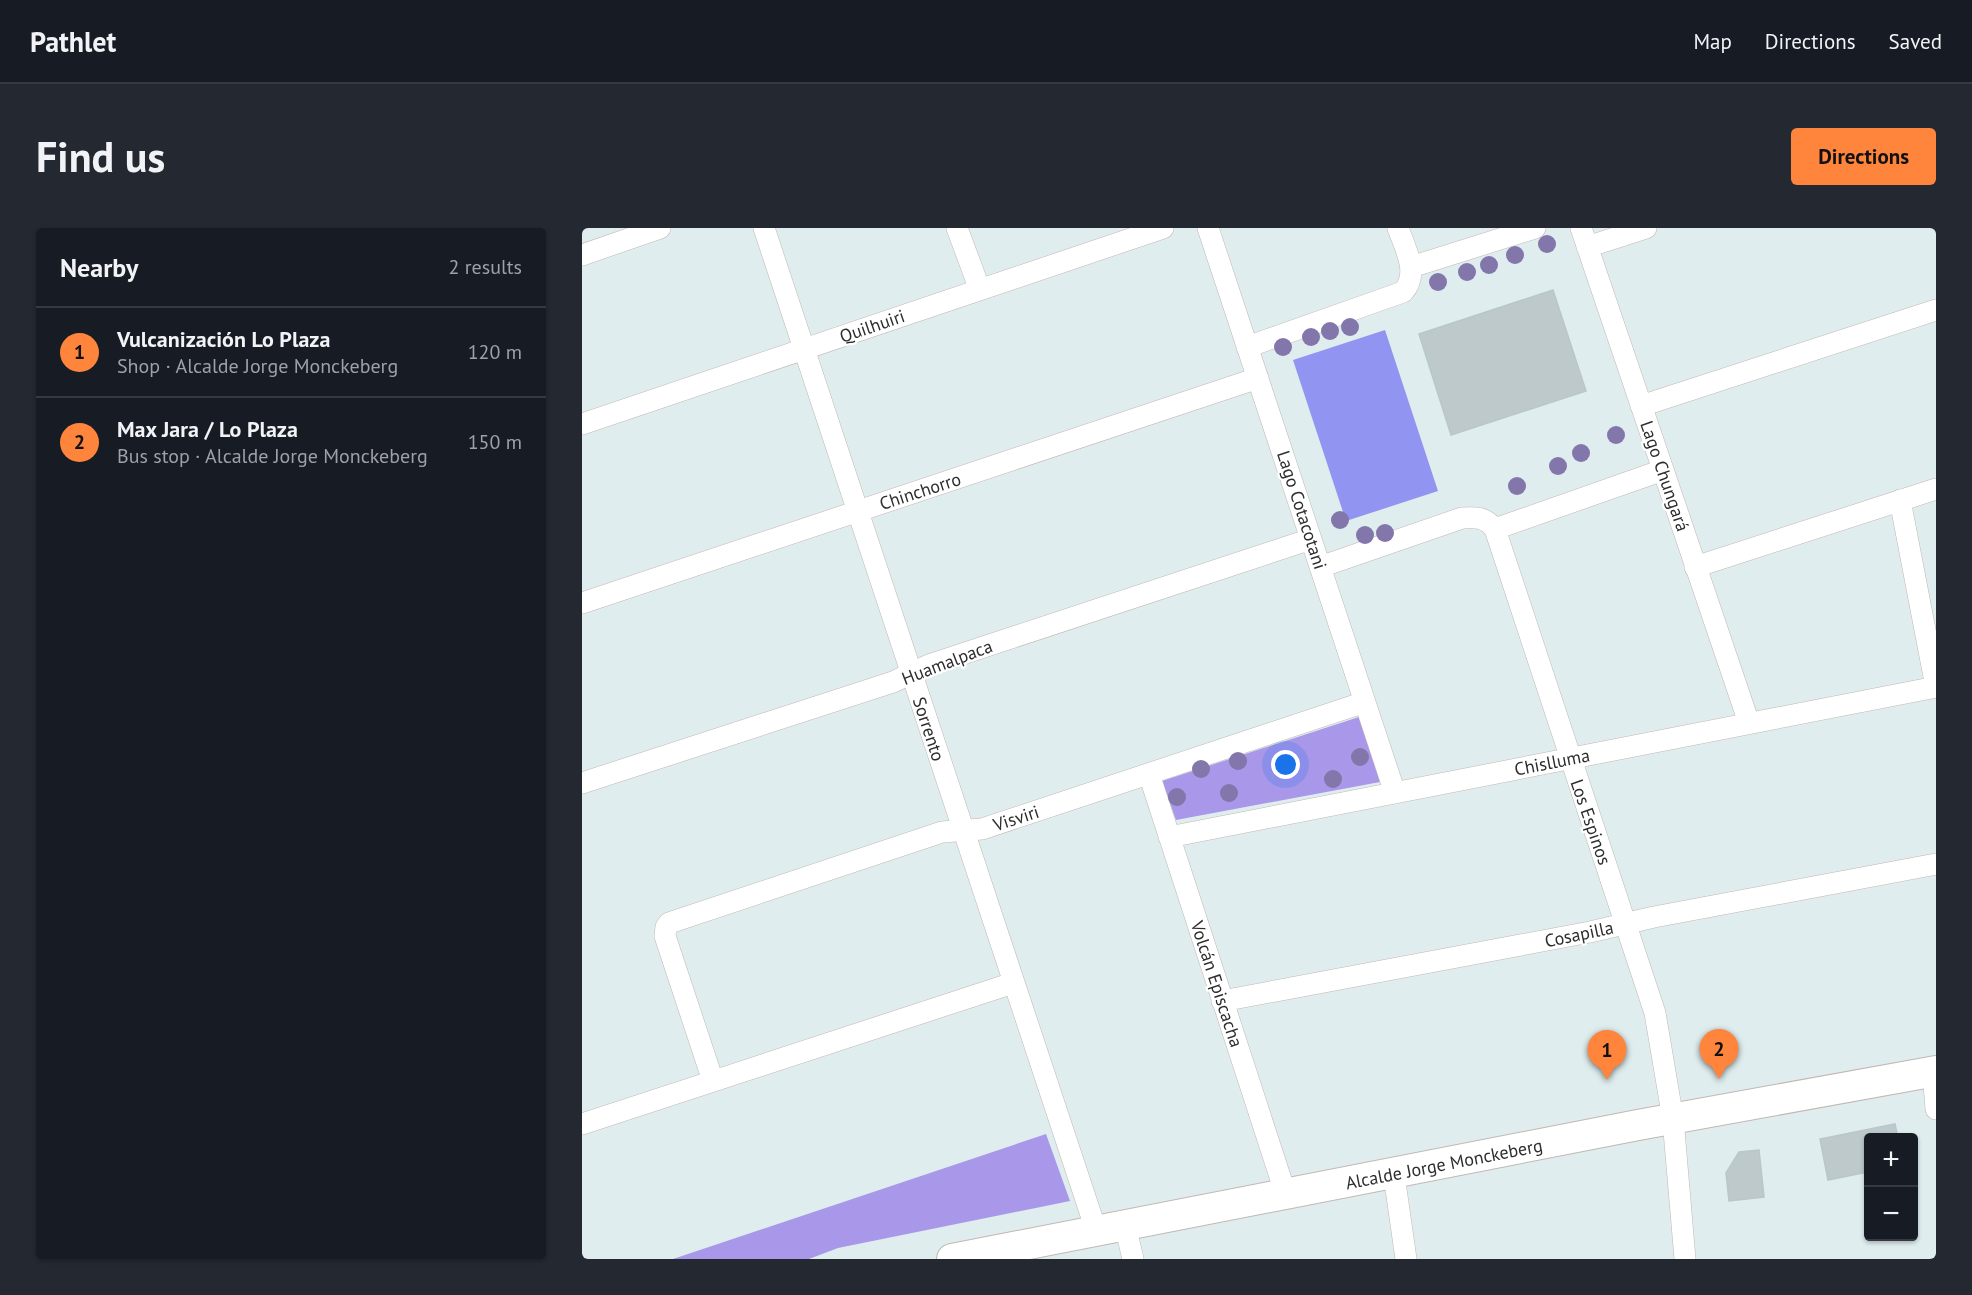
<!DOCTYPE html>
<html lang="en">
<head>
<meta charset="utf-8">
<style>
	body { margin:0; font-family:"PT Sans",sans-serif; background:#242831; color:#f1f3f6 }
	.controls { position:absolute; right:18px; bottom:18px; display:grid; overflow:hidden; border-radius:6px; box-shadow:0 2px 4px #0004 }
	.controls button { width:54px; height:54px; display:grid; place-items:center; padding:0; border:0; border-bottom:2px solid #363941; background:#171b24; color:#f1f3f6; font:30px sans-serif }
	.you { position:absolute; left:704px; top:537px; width:21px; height:21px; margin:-15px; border:4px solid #fff; border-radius:50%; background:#1a73e8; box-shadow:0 0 0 9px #1a73e833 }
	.badge { display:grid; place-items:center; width:39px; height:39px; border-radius:50%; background:#ff843c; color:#111; font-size:20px; font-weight:700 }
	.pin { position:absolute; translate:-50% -50px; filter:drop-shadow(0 2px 3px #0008) }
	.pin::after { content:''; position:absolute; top:32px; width:21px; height:18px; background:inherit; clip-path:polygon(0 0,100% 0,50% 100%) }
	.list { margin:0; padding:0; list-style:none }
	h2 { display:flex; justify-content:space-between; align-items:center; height:78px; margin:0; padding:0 24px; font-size:26px }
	h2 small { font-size:20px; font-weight:400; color:#9ea1a6 }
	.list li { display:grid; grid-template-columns:39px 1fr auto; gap:18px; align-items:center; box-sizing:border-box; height:90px; padding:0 24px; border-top:2px solid #363941 }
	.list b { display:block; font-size:22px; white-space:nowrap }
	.list p { margin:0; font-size:20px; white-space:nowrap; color:#9ea1a6 }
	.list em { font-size:20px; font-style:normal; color:#9ea1a6 }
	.map { position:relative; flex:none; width:1354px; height:1031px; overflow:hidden; border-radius:6px }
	header { display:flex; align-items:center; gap:36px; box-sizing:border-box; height:84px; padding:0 30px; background:#171b24; border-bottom:2px solid #363941 }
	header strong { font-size:28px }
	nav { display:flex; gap:33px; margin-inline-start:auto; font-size:21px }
	.intro { display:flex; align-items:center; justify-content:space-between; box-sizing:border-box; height:144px; padding:0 36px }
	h1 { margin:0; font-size:42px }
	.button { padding:15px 27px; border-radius:6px; background:#ff843c; color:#111; font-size:21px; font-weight:700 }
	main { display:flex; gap:36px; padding:0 36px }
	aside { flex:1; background:#171b24; border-radius:6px; box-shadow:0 2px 4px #0004 }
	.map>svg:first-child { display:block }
	.green { fill:#a997ea }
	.pitch { fill:#9294f2 }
	.building { fill:#bec9cb; stroke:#b7c7cb; stroke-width:1.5 }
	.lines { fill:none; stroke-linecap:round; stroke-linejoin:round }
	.minor-casing { stroke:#c2b7b2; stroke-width:22 }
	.secondary-casing { stroke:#c2b7b2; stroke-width:32 }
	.minor { stroke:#fff; stroke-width:21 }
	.secondary { stroke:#fff; stroke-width:30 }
	.tree { fill:#8276ab }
	.labels { text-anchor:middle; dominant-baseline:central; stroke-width:4.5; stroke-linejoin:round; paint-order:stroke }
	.street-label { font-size:18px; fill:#2d2d2d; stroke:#fff }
</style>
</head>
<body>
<header>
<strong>Pathlet</strong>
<nav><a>Map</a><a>Directions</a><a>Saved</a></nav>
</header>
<div class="intro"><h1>Find us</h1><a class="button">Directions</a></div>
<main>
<aside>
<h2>Nearby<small>2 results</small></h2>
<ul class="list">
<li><span class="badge">1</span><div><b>Vulcanización Lo Plaza</b><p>Shop · Alcalde Jorge Monckeberg</p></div><em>120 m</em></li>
<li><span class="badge">2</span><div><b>Max Jara / Lo Plaza</b><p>Bus stop · Alcalde Jorge Monckeberg</p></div><em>150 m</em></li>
</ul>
</aside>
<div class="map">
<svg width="1354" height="1031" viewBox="0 0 1354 1031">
	<rect width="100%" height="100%" fill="#dfedef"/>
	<!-- green -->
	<path class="green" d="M777,489L798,554L594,592L580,553Z
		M464,906L488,973L256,1020L227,1031H91Z"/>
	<!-- pitch -->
	<path class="pitch" d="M803,102L856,263L764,293L711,132Z"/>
	<!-- building -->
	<path class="building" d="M971,62L1004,163L869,207L837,106Z
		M1313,896L1316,910H1286V944L1246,952L1238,911Z
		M1177,922L1182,969L1147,973L1144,945L1157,924Z"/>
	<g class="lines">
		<!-- minor casing -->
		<g class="minor-casing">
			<path id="minor" d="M182,0L514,1002
				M375,0L398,62
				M626,0L813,565
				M999,0L1167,495
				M1005,19L1064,0
				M0,27L78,0
				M829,39L953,0
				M665,119L821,64C838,46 823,20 816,0
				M1059,178L1354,82
				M0,196L581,0
				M1318,272L1354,459
				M913,301L1081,242
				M738,339L880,290C895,289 903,289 913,301L1073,785L1091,891L1103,1031
				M1113,339L1354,261
				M0,375L676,150
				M567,546L704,967
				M0,555L311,454L347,437L729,311
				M587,609L1354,459
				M640,773L1008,704L1072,689L1354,636
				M1351,844L1354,881
				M131,853L83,708L84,699L87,695L360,604L400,601L783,474
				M0,896L431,755
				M812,947L824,1031
				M543,997L551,1031"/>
		</g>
		<!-- secondary casing -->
		<g class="secondary-casing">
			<path id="secondary" d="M370,1031L1056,897L1354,843"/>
		</g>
		<!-- minor -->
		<use href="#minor" class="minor"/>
		<!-- secondary -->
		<use href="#secondary" class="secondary"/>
	</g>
	<!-- trees -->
	<g class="tree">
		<circle cx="965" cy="16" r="9"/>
		<circle cx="933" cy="27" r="9"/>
		<circle cx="907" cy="37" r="9"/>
		<circle cx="885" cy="44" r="9"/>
		<circle cx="856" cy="54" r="9"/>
		<circle cx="768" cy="99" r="9"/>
		<circle cx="748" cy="103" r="9"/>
		<circle cx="729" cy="109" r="9"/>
		<circle cx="701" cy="119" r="9"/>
		<circle cx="1034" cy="207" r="9"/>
		<circle cx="999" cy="225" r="9"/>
		<circle cx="976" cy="238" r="9"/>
		<circle cx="935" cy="258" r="9"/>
		<circle cx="758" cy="292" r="9"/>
		<circle cx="803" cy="305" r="9"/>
		<circle cx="783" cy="307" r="9"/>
		<circle cx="778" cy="529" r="9"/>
		<circle cx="656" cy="533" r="9"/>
		<circle cx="619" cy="541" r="9"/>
		<circle cx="751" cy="551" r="9"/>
		<circle cx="647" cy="565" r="9"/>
		<circle cx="595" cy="569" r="9"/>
	</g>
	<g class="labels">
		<!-- street labels -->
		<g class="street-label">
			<text transform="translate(290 98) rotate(-19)">Quilhuiri</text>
			<text transform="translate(1083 248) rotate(71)">Lago Chungará</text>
			<text transform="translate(338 263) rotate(-18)">Chinchorro</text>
			<text transform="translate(720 282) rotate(72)">Lago Cotacotani</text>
			<text transform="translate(365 434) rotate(-21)">Huamalpaca</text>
			<text transform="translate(347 501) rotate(72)">Sorrento</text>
			<text transform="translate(970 534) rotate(-11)">Chislluma</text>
			<text transform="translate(434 590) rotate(-18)">Visviri</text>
			<text transform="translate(1009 594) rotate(71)">Los Espinos</text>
			<text transform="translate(997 706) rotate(-12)">Cosapilla</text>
			<text transform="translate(635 756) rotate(72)">Volcán Episcacha</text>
			<text transform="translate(862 936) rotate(-11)">Alcalde Jorge Monckeberg</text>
		</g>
	</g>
</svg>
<div class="controls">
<button>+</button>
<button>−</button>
</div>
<div class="you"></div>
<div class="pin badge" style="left:1025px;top:852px">1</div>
<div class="pin badge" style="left:1137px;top:851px">2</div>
</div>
</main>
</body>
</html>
